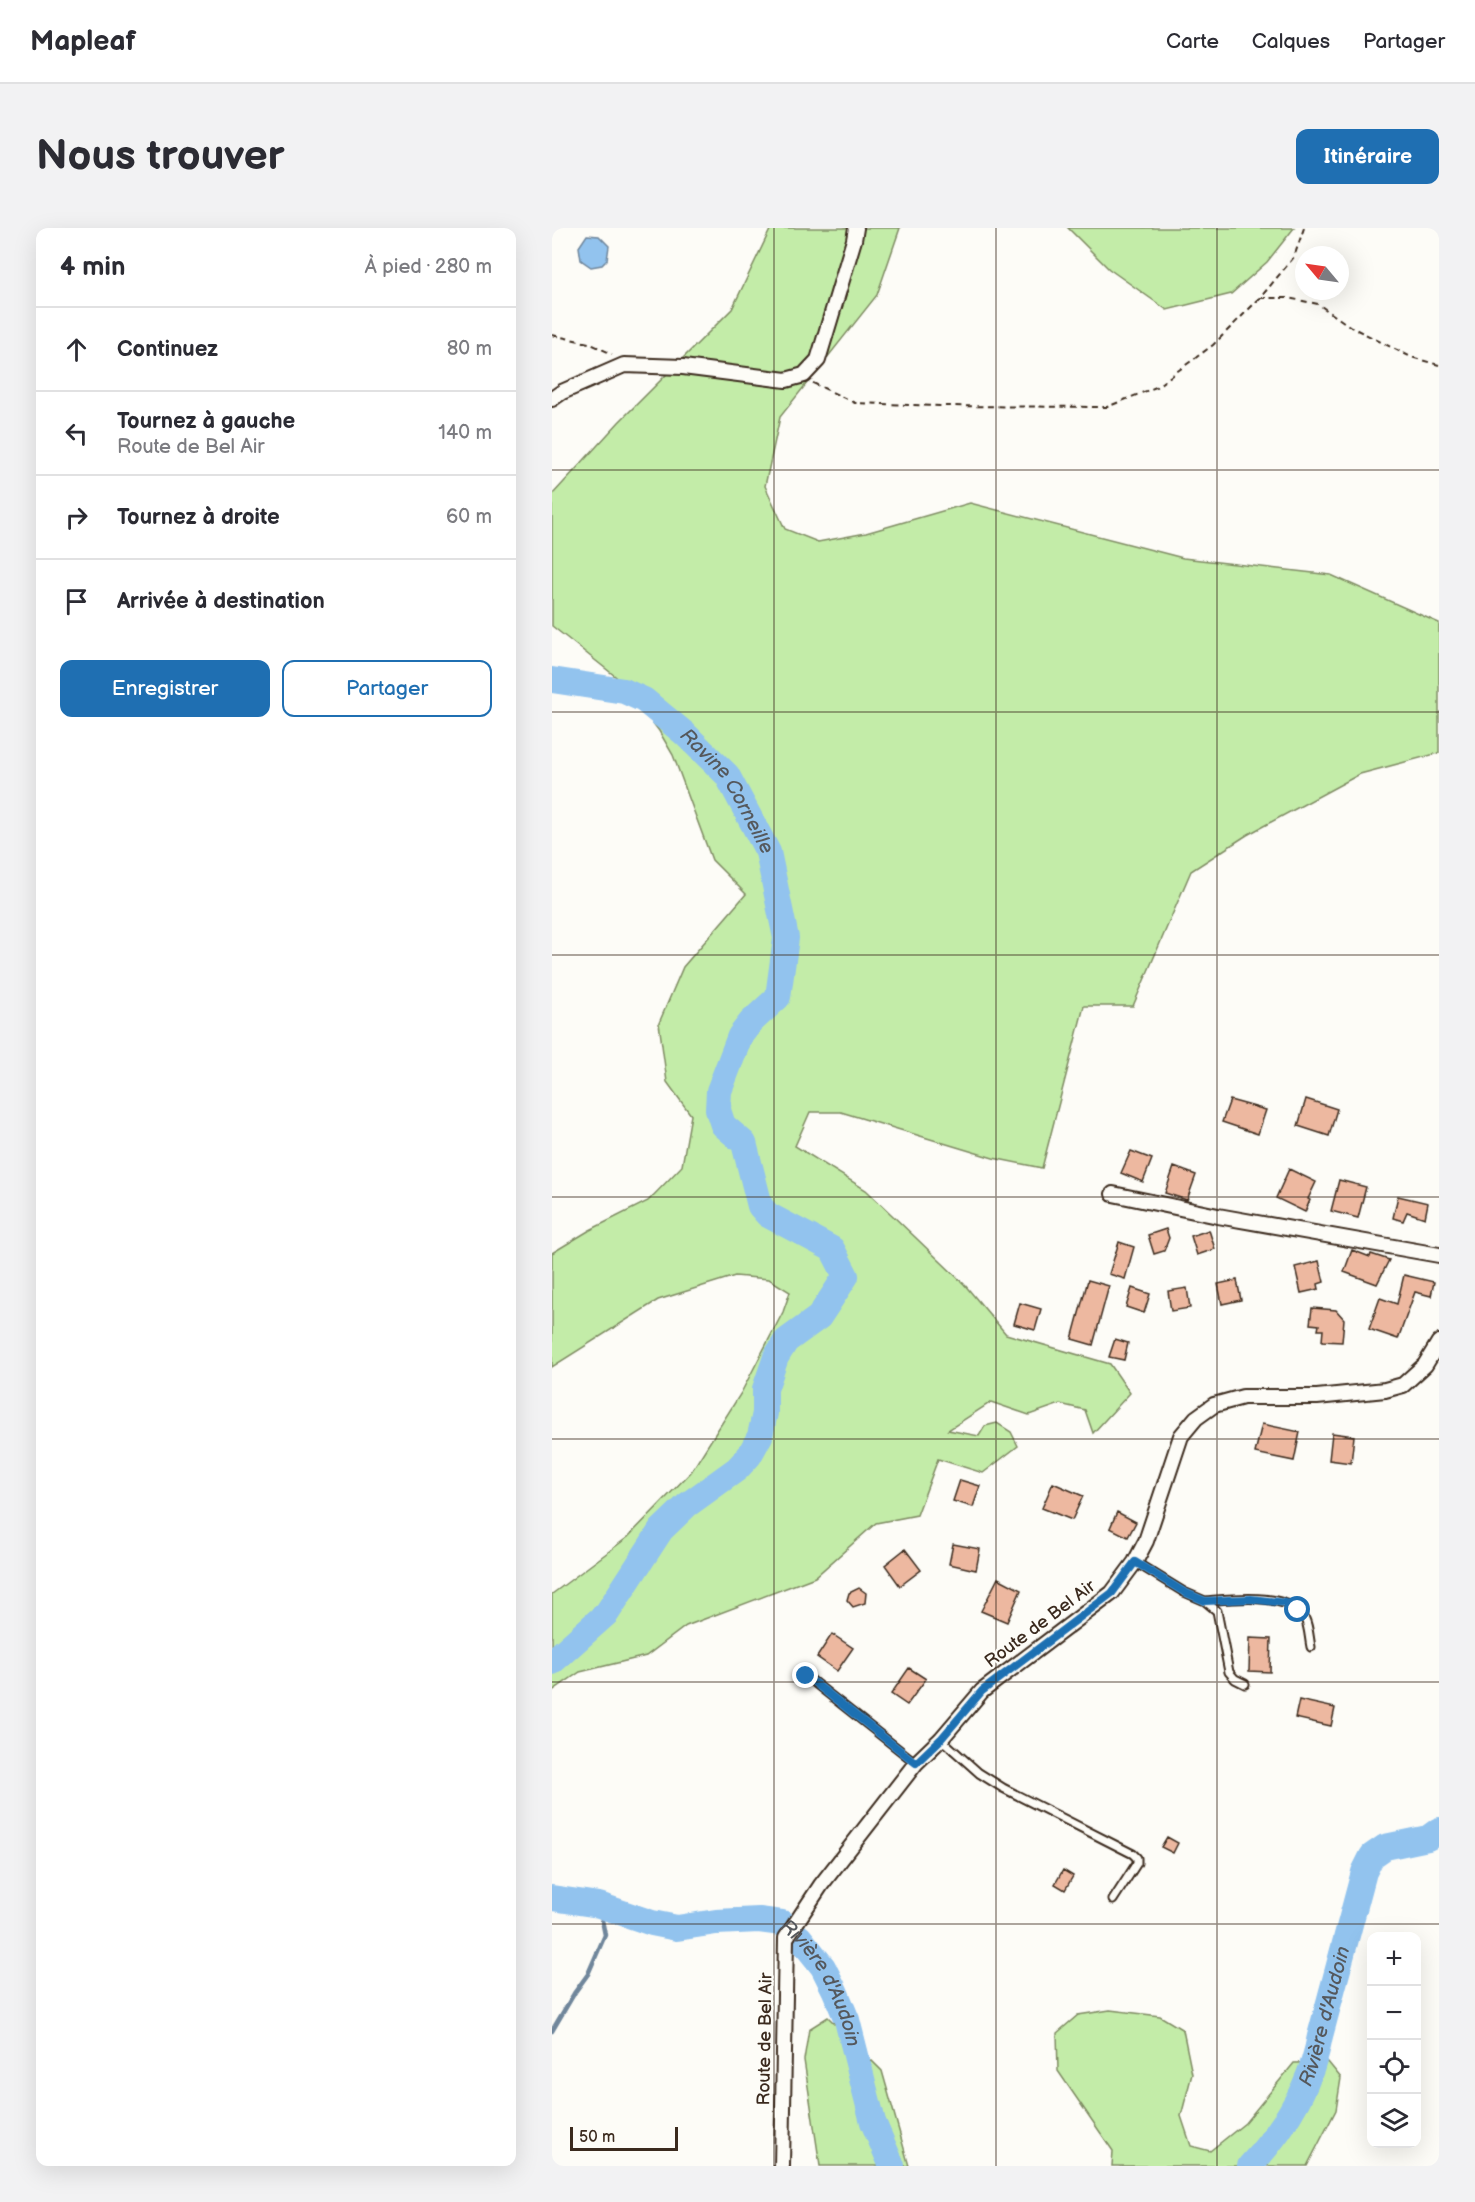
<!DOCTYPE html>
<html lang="fr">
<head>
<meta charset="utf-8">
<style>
	body { margin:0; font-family:"Balsamiq Sans",sans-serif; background:#f2f2f3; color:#2b2b33 }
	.controls { position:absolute; right:18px; bottom:18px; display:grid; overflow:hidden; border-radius:12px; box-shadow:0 6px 24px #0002 }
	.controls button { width:54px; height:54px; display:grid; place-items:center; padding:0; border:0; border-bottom:2px solid #e1e1e2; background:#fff; color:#2b2b33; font:30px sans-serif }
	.compass { position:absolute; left:743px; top:18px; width:54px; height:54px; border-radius:50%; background:#fff; box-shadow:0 6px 24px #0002; rotate:299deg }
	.scale { position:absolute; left:18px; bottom:15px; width:108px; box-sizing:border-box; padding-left:6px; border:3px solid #3b2a1e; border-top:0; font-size:16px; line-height:21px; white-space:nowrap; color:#3b2a1e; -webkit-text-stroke:4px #fdfcf7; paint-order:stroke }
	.stop { position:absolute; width:18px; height:18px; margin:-14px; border:4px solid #1f6fb2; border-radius:50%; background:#fff }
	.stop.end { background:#1f6fb2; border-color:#fff; box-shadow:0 2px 6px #0008 }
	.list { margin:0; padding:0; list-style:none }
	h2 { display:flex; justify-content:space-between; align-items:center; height:78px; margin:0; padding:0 24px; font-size:26px }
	h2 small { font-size:20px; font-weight:400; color:#7c7c81 }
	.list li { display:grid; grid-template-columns:39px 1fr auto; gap:18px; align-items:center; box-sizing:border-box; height:84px; padding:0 24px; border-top:2px solid #e1e1e2 }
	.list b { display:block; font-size:22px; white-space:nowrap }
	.list p { margin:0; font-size:20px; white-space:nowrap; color:#7c7c81 }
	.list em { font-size:20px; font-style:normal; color:#7c7c81 }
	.actions { display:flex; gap:12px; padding:18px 24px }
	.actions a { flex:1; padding:14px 0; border:2px solid #1f6fb2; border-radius:12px; text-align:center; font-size:21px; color:#1f6fb2 }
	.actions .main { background:#1f6fb2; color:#fff }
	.icon { flex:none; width:33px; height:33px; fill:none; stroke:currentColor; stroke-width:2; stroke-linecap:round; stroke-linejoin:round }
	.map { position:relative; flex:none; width:887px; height:1938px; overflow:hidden; border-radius:12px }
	header { display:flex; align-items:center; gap:36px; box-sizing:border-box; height:84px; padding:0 30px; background:#fff; border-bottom:2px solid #e1e1e2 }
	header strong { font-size:28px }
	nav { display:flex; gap:33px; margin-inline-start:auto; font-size:21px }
	.intro { display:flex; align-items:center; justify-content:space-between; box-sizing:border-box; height:144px; padding:0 36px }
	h1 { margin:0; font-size:42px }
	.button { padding:15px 27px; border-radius:12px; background:#1f6fb2; color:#fff; font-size:21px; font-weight:700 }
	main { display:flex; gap:36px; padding:0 36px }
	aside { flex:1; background:#fff; border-radius:12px; box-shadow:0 6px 24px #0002 }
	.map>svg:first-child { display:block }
	.green { fill:#c3eca8; stroke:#7f8b63; stroke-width:1.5 }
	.water { fill:#92c3ee; stroke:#6f869b; stroke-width:1.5 }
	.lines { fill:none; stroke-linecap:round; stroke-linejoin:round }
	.stream { stroke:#6f869b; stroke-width:4.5 }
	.river { stroke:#92c3ee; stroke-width:26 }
	.building { fill:#edb8a0; stroke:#3b2a1e; stroke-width:1.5 }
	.service-casing { stroke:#3b2a1e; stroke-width:11 }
	.minor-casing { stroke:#3b2a1e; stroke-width:18 }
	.path { stroke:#3b2a1e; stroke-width:2; stroke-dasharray:6 4.5; stroke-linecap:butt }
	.service { stroke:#fdfcf7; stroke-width:7 }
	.minor { stroke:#fdfcf7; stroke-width:14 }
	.route { stroke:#1f6fb2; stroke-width:8 }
	.grid { fill:none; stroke:#3b2a1e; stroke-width:1.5; stroke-opacity:0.55 }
	.labels { text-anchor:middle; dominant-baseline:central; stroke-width:4.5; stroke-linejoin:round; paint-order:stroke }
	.street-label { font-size:18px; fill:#3b2a1e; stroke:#fdfcf7 }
	.water-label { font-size:20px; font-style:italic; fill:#55585c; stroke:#fdfcf7 }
</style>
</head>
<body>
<header>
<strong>Mapleaf</strong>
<nav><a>Carte</a><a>Calques</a><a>Partager</a></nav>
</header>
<div class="intro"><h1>Nous trouver</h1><a class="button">Itinéraire</a></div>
<main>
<aside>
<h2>4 min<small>À pied · 280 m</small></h2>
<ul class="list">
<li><svg class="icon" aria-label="ahead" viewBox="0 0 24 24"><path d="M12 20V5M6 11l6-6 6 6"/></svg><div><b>Continuez</b></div><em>80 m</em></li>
<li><svg class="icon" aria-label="left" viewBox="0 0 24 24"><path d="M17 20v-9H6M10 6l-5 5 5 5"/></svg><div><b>Tournez à gauche</b><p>Route de Bel Air</p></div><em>140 m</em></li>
<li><svg class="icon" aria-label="right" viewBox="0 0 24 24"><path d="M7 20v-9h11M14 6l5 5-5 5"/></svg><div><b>Tournez à droite</b></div><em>60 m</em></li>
<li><svg class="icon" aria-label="arrive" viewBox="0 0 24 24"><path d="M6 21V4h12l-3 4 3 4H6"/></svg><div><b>Arrivée à destination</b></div></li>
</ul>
<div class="actions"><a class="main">Enregistrer</a><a>Partager</a></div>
</aside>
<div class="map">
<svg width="887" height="1938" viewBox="0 0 887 1938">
	<rect width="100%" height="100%" fill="#fdfcf7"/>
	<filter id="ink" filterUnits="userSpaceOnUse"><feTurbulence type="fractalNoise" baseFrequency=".0167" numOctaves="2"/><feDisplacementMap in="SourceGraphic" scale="12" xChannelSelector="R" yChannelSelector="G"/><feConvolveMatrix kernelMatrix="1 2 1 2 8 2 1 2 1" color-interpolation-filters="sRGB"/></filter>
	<g filter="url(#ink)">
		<!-- green -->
		<path class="green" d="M219,0H348L325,67L228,189L213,258L233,301L266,314L314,305L418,275L631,330L779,347L887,395V525L808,546L695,607L639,643L581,778H532L490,940L441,930L289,884H258L243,918L314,962L412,1056L454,1106L558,1136L578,1165L541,1205L533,1182L508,1176L477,1187L439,1174L396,1202L427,1208L433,1198L445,1195L459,1204L466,1218L431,1245L386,1231L365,1287L324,1295L263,1349L134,1398L94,1428L28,1444L0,1463V1366L76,1309L139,1244L189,1165L231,1084L238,1064L217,1051L183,1048L106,1072L0,1139V1025L38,1002L96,973L130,938L139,887L115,854L107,795L131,739L194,666L160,632L121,527L107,503L68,452L0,398V267L67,194L180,81Z
			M516,0H742L715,34L679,66L615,82L557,41Z
			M558,1782L608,1788L631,1802L640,1846L629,1888L639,1918L658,1923L693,1895L742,1835L776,1834L789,1850L784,1882L755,1938H560L561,1923L506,1843L505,1805L526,1787Z
			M276,1789L330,1843L357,1938H268L252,1832L257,1801Z"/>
		<!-- water -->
		<path class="water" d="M35,7L47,8L57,18L55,32L50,37L39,39L29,32L27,19Z"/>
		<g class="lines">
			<!-- stream -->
			<path class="stream" d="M0,1803L23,1764L36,1746L53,1707L47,1677"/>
			<!-- river -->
			<g class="river">
				<path id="s1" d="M0,452L72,463L92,472L133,506L175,547L216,624L234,710L226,769L199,794L188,808L167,863L166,882L171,897L192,915L208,978L216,987L280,1021L294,1048L267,1089L234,1113L224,1129L213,1161V1185L208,1208L197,1228L185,1241L135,1277L109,1302L55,1385L0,1434"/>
				<path id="s2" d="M0,1670L47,1677L100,1695L125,1700L164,1694L207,1692L230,1695L248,1710L271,1739L283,1763L295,1792L321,1894L340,1938"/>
				<path id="s3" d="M698,1938C732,1901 759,1859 768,1808L812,1644L820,1628L833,1619L876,1610L887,1602"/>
			</g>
		</g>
		<!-- building -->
		<path class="building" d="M754,871L785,881L777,908L746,898Z
			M678,872L714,882L706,906L670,894Z
			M579,923L600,931L591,954L569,945Z
			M622,939L644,947L635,972L613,965Z
			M737,941L764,954L756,971L758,972L753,984L724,970Z
			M787,952L814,959L806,990L779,983Z
			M846,968L876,975L873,990L855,984L851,993L841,990Z
			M614,1001L617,1010L612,1023L602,1026L596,1007Z
			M657,1002L663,1021L645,1027L639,1008Z
			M567,1014L582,1019L573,1051L557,1046Z
			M800,1022L818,1029L819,1026L837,1032L825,1056L792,1044Z
			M767,1033L772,1054L766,1056L767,1061L749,1065L743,1039Z
			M852,1047L882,1054L879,1068L863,1064L846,1111L817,1101L828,1070L845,1076Z
			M536,1052L557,1058L541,1117L520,1111Z
			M685,1052L689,1072L670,1076L666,1056Z
			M580,1060L598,1066L592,1085L574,1079Z
			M635,1060L638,1080L619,1083L616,1063Z
			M468,1075L489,1081L483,1102L462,1096Z
			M760,1080L784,1082L792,1091L790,1114L770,1113L771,1102H766L767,1097L758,1096Z
			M563,1111L576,1115L572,1132L557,1129Z
			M710,1196L748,1204L742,1233L703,1225Z
			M780,1205L802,1208L799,1235L777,1232Z
			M408,1252L428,1258L421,1279L401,1273Z
			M501,1255L531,1268L520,1292L490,1280Z
			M565,1284L584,1294L576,1309L558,1300Z
			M401,1316L428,1321L424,1342L397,1336Z
			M353,1321L369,1342L348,1358L333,1337Z
			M446,1350L469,1362L455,1394L429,1383Z
			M307,1360L314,1365L313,1375L301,1379L295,1372L297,1365Z
			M280,1406L301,1420L285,1443L265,1429Z
			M698,1410L719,1411L718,1444L697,1443Z
			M357,1440L374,1451L355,1477L339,1466Z
			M747,1472L783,1480L779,1498L743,1490Z
			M615,1609L626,1615L621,1625L609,1619Z
			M511,1642L521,1648L513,1662L503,1656Z"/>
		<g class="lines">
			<!-- service casing -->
			<g class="service-casing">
				<path id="service" d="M583,1334L632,1364L653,1373L665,1383L677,1444L683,1451L693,1456
					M653,1373C680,1371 738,1363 753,1391C757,1399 757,1410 759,1419
					M254,1448L364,1535
					M389,1511L427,1545L451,1560L581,1626L585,1630V1635L561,1672"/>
			</g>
			<!-- minor casing -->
			<g class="minor-casing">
				<path id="minor" d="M0,171L10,164L72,137L131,139L234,152L252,147L266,132L302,12L304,0
					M561,966L666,988L887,1027
					M230,1938L234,1710L269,1657L364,1535L389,1511L430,1463L560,1365L583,1334L594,1313L629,1208L644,1190L662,1177L691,1169H765L833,1162L851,1157L873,1137L887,1114"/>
			</g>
			<!-- path -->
			<path class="path" d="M708,70H736L766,76L799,99L859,129L887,137
				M0,107L37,115L60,126
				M261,155L303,175L388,178L555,179L604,159L661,117L708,70L742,29L752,0"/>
			<!-- service -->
			<use href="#service" class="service"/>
			<!-- minor -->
			<use href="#minor" class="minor"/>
		</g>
	</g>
	<g class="lines" filter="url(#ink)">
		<!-- route -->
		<path class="route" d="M254,1448L364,1535L389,1511L430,1463L560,1365L583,1334L632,1364L653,1373L699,1371L734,1375L746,1382"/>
	</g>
	<!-- grid -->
	<path class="grid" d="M222,0V1938M444,0V1938M665,0V1938M0,242H887M0,484H887M0,727H887M0,969H887M0,1211H887M0,1454H887M0,1696H887"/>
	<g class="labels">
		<!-- street labels -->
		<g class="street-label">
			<text transform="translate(488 1396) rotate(-37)">Route de Bel Air</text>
			<text transform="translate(213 1811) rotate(-89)">Route de Bel Air</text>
		</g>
		<!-- water labels -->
		<g class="water-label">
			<text stroke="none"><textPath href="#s1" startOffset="220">Ravine Corneille</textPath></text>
			<text stroke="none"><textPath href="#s2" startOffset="308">Rivière d'Audoin</textPath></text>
			<text stroke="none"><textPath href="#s3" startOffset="170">Rivière d'Audoin</textPath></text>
		</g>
	</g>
</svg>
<div class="controls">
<button>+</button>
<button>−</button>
<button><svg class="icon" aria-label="locate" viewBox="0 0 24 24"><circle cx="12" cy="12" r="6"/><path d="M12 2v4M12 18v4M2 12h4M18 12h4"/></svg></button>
<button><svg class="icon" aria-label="layers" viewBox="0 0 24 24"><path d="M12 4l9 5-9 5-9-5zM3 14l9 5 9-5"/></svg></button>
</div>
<svg class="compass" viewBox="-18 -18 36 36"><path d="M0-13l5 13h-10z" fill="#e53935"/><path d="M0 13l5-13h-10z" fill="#7c7c81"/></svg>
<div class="scale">50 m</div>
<div class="stop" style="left:746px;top:1382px"></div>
<div class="stop end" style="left:254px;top:1448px"></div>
</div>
</main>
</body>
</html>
